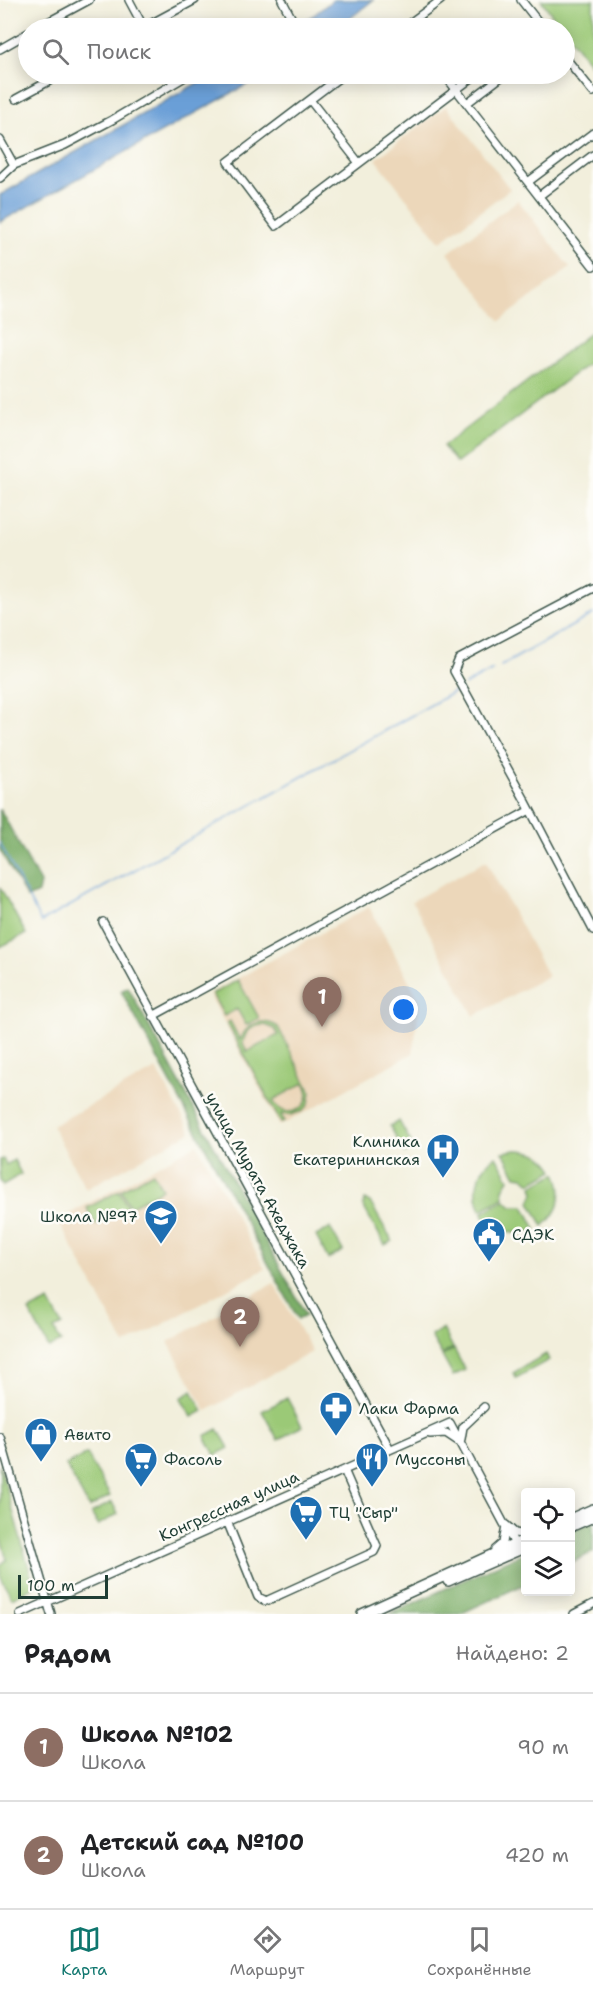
<!DOCTYPE html>
<html lang="ru">
<head>
<meta charset="utf-8">
<style>
	body { margin:0; font-family:"Shantell Sans",sans-serif; background:#f6f6f6; color:#202124 }
	.controls { position:absolute; right:18px; bottom:18px; display:grid; overflow:hidden; border-radius:6px; box-shadow:0 3px 15px #0003 }
	.controls button { width:54px; height:54px; display:grid; place-items:center; padding:0; border:0; border-bottom:2px solid #e0e0e0; background:#fff; color:#202124; font:30px sans-serif }
	.scale { position:absolute; left:18px; bottom:15px; width:90px; box-sizing:border-box; padding-left:6px; border:3px solid #1f3d34; border-top:0; font-size:16px; line-height:21px; white-space:nowrap; color:#1f3d34; -webkit-text-stroke:4px #fdfcf7; paint-order:stroke }
	.you { position:absolute; left:404px; top:1010px; width:21px; height:21px; margin:-15px; border:4px solid #fff; border-radius:50%; background:#1a73e8; box-shadow:0 0 0 9px #1a73e833 }
	.badge { display:grid; place-items:center; width:39px; height:39px; border-radius:50%; background:#0f766e; color:#fff; font-size:20px; font-weight:700 }
	.pin { position:absolute; translate:-50% -50px; filter:drop-shadow(0 2px 3px #0008) }
	.pin::after { content:''; position:absolute; top:32px; width:21px; height:18px; background:inherit; clip-path:polygon(0 0,100% 0,50% 100%) }
	.list { margin:0; padding:0; list-style:none }
	h2 { display:flex; justify-content:space-between; align-items:center; height:78px; margin:0; padding:0 24px; font-size:26px }
	h2 small { font-size:20px; font-weight:400; color:#757577 }
	.list li { display:grid; grid-template-columns:39px 1fr auto; gap:18px; align-items:center; box-sizing:border-box; height:108px; padding:0 24px; border-top:2px solid #e0e0e0 }
	.list b { display:block; font-size:22px; white-space:nowrap }
	.list p { margin:0; font-size:20px; white-space:nowrap; color:#757577 }
	.list em { font-size:20px; font-style:normal; color:#757577 }
	.icon { flex:none; width:33px; height:33px; fill:none; stroke:currentColor; stroke-width:2; stroke-linecap:round; stroke-linejoin:round }
	.map { position:relative; flex:none; width:593px; height:1614px; overflow:hidden }
	.search { position:absolute; background:#fff; box-shadow:0 3px 15px #0003; left:18px; right:18px; top:18px; height:66px; display:flex; align-items:center; gap:15px; box-sizing:border-box; padding:0 21px; border-radius:33px; color:#757577; font-size:22px }
	.sheet { height:294px; background:#fff }
	nav { display:flex; justify-content:space-around; align-items:center; box-sizing:border-box; height:84px; border-top:2px solid #e0e0e0; background:#fff; font-size:16px; color:#757577 }
	nav a { display:grid; justify-items:center; gap:3px }
	nav .on { color:#0f766e }
	.map>svg:first-child { display:block }
	.built { fill:#ecd7ba }
	.green { fill:#9bc977; stroke:#5d8356; stroke-width:1.5; fill-rule:evenodd }
	.forest { fill:#7cad68; stroke:#4e754e; stroke-width:1.5 }
	.water { fill:#6b9fd7; stroke:#456e86; stroke-width:1.5 }
	.lines { fill:none; stroke-linecap:round; stroke-linejoin:round }
	.stream { stroke:#6b9fd7; stroke-width:1.5 }
	.minor-casing { stroke:#3f584d; stroke-width:10 }
	.highway-casing { stroke:#3f584d; stroke-width:12 }
	.minor { stroke:#fff; stroke-width:7 }
	.highway { stroke:#fff; stroke-width:9 }
	.labels { text-anchor:middle; dominant-baseline:central; stroke-width:5; stroke-linejoin:round; paint-order:stroke }
	.poi-label { font-size:16px; fill:#1f3d34; stroke:#fdfcf7; text-anchor:start }
	.street-label { font-size:16px; fill:#1f3d34; stroke:#fdfcf7 }
</style>
</head>
<body>
<div class="map">
<svg width="593" height="1614" viewBox="0 0 593 1614">
	<rect width="100%" height="100%" fill="#fdfcf7"/>
	<filter id="ink" filterUnits="userSpaceOnUse"><feTurbulence type="fractalNoise" baseFrequency=".0167" numOctaves="2"/><feDisplacementMap in="SourceGraphic" scale="12" xChannelSelector="R" yChannelSelector="G"/><feConvolveMatrix kernelMatrix="1 2 1 2 8 2 1 2 1" color-interpolation-filters="sRGB"/></filter>
	<filter id="wash" filterUnits="userSpaceOnUse"><feTurbulence type="fractalNoise" baseFrequency=".008" numOctaves="4" result="noise"/><feDisplacementMap in="SourceGraphic" scale="24" xChannelSelector="R" yChannelSelector="G"/><feGaussianBlur stdDeviation="1.35" result="paint"/><feColorMatrix in="noise" values="0 0 0 0 0 0 0 0 0 0 0 0 0 0 0 0 0 1.4 0 .05"/><feComposite in="paint" operator="in"/></filter>
	<g filter="url(#wash)">
		<rect width="100%" height="100%" fill="#f2efdc"/>
		<!-- built -->
		<path class="built" d="M446,106L510,189L440,242L376,159Z
			M518,200L570,268L500,321L448,253Z
			M486,861L548,976L474,1016L412,901Z
			M369,907L420,1001L413,1053L280,1126L209,994Z
			M156,1069L191,1132L86,1189L52,1126Z
			M197,1144L265,1269L125,1345L58,1220Z
			M274,1283L312,1352L206,1411L168,1342Z"/>
		<!-- green -->
		<path class="green" d="M541,0H593V68L565,31L564,28H562Z
			M593,331V360L457,463L443,446Z
			M0,887L26,934L0,947Z
			M238,980L259,1018L246,1025L237,1009L224,1016L212,994Z
			M230,1021L240,1040C247,1023 262,1017 278,1027L311,1092L309,1104L303,1111L290,1115L281,1114L284,1121L281,1123L227,1023ZM265,1025L275,1029L278,1035L247,1052L243,1043C245,1031 253,1025 265,1025ZM304,1083C319,1106 284,1125 273,1100Z
			M399,1121L414,1148L405,1153L390,1126Z
			M516,1150C532,1150 546,1156 554,1170L531,1183L523,1177L516,1176L503,1152Z
			M496,1156L509,1179L503,1189L504,1198L481,1210C472,1190 477,1169 496,1156Z
			M3,1159L6,1165L14,1160L21,1174L3,1185L0,1180V1160Z
			M153,1172L162,1189L130,1207L121,1190Z
			M556,1173C566,1192 559,1213 543,1226L530,1202L534,1193L532,1186Z
			M119,1191L128,1208L96,1225L87,1208Z
			M365,1200L370,1202L392,1241L385,1245L363,1206Z
			M505,1200L512,1206H524L536,1229C515,1238 495,1232 482,1213Z
			M330,1228L343,1251L328,1259L316,1236Z
			M49,1301L62,1325L54,1329L61,1342L49,1348L29,1311Z
			M443,1329L453,1348L442,1355L431,1336Z
			M454,1349L465,1370L453,1376L442,1356Z
			M546,1354L549,1360L516,1378L513,1373Z
			M192,1391L203,1411L192,1417L181,1398Z
			M287,1398L302,1426L278,1440L262,1411Z
			M218,1429L229,1448L215,1455L205,1436Z
			M87,1454L110,1496L89,1508L66,1465Z
			M0,1465L34,1586L12,1598L0,1575V1566L7,1559L0,1536Z
			M112,1502L118,1514L98,1525L91,1513Z"/>
		<!-- forest -->
		<path class="forest" d="M0,809L40,883L38,893L27,898L0,850Z
			M128,987L306,1315L298,1319L121,991Z
			M593,1521V1552L571,1563L570,1531Z
			M525,1552V1584L460,1614H390Z"/>
		<!-- water -->
		<path class="water" d="M333,0H373L338,28H291L314,15Z
			M213,74H266L0,222V195Z"/>
		<g class="lines">
			<!-- stream -->
			<path class="stream" d="M501,666L593,614
				M465,685L493,670
				M0,843L41,922L461,688"/>
		</g>
	</g>
	<g filter="url(#ink)">
		<g class="lines">
			<!-- minor casing -->
			<g class="minor-casing">
				<path id="minor" d="M129,0L144,28
					M521,0L543,28
					M37,28L89,0
					M143,28L195,0
					M275,28L292,19L282,0
					M403,28L441,0
					M0,49L28,33
					M564,56L593,92
					M168,74L173,83
					M344,74L228,162L276,226L477,74
					M444,74L593,266
					M16,99L62,74
					M310,100L359,163
					M467,103L505,74
					M0,140L14,165
					M0,178L14,165L65,145L112,120L190,74
					M528,182L593,133
					M539,196L593,155
					M593,588L459,659L454,671L526,802L593,930
					M103,922L390,1449
					M153,1016L530,810
					M430,1434L446,1433L458,1441
					M0,1437L51,1614
					M461,1439L463,1427L484,1407
					M227,1521L258,1597L266,1601L374,1552L377,1546L344,1470
					M495,1550L503,1543L506,1525L515,1533L526,1535
					M20,1614L450,1423L517,1548
					M574,1614L593,1604"/>
			</g>
			<!-- highway casing -->
			<g class="highway-casing">
				<path id="highway" d="M570,1519L593,1509
					M570,1527L593,1517
					M448,1581L526,1547
					M362,1614L526,1539"/>
			</g>
			<!-- minor -->
			<use href="#minor" class="minor"/>
			<!-- highway -->
			<use href="#highway" class="highway"/>
		</g>
	</g>
	<!-- icons -->
	<defs>
		<g id="hospital-pin" transform="scale(1.725)"><path d="M0 17L-7.5 6A9.5 9.5 0 1 1 7.5 6Z" fill="#1f6fb2" stroke="#fdfcf7"/><path d="M-5-5h3v3.5h4V-5h3V5h-3V1.5h-4V5h-3Z" fill="#fff"/></g>
		<g id="school-pin" transform="scale(1.725)"><path d="M0 17L-7.5 6A9.5 9.5 0 1 1 7.5 6Z" fill="#1f6fb2" stroke="#fdfcf7"/><path d="M0-5L7-2L0 1L-7-2ZM-4 1L0 2.5L4 1V4Q0 6-4 4Z" fill="#fff"/></g>
		<g id="civic-pin" transform="scale(1.725)"><path d="M0 17L-7.5 6A9.5 9.5 0 1 1 7.5 6Z" fill="#1f6fb2" stroke="#fdfcf7"/><path d="M-.6-6.5H3V-4.5H.6V-3L4-1V1h2V6H-6V1h2V-1L-.6-3ZM-1.2 2.5V6h2.4V2.5Z" fill="#fff"/></g>
		<g id="pharmacy-pin" transform="scale(1.725)"><path d="M0 17L-7.5 6A9.5 9.5 0 1 1 7.5 6Z" fill="#1f6fb2" stroke="#fdfcf7"/><path d="M-2-6h4v4h4v4h-4v4h-4v-4h-4v-4h4Z" fill="#fff"/></g>
		<g id="shop-pin" transform="scale(1.725)"><path d="M0 17L-7.5 6A9.5 9.5 0 1 1 7.5 6Z" fill="#1f6fb2" stroke="#fdfcf7"/><path d="M-5-2.5h2.3a2.7 3.5 0 0 1 5.4 0H5L5.5 6h-11ZM-1.5-2.5h3a1.5 2.3 0 0 0-3 0Z" fill="#fff"/></g>
		<g id="supermarket-pin" transform="scale(1.725)"><path d="M0 17L-7.5 6A9.5 9.5 0 1 1 7.5 6Z" fill="#1f6fb2" stroke="#fdfcf7"/><path d="M-6-5.5h2.5l.6 2H6L4.5 2H-2.5L-4.4-4H-6ZM-1.5 3.2a1.3 1.3 0 1 0 .1 0ZM3 3.2a1.3 1.3 0 1 0 .1 0Z" fill="#fff"/></g>
		<g id="restaurant-pin" transform="scale(1.725)"><path d="M0 17L-7.5 6A9.5 9.5 0 1 1 7.5 6Z" fill="#1f6fb2" stroke="#fdfcf7"/><path d="M-5-6h1v4h1v-4h1v4h1v-4h1v5L-1.5 .5V6h-2V.5L-5-1ZM5-6V6H3V1.5H1.5Q1.5-4 5-6Z" fill="#fff"/></g>
	</defs>
	<g fill-rule="evenodd">
		<use href="#hospital-pin" x="443" y="1150"/>
		<use href="#school-pin" x="161" y="1216"/>
		<use href="#civic-pin" x="489" y="1234"/>
		<use href="#pharmacy-pin" x="336" y="1408"/>
		<use href="#shop-pin" x="41" y="1434"/>
		<use href="#supermarket-pin" x="141" y="1459"/>
		<use href="#restaurant-pin" x="372" y="1459"/>
		<use href="#supermarket-pin" x="306" y="1512"/>
	</g>
	<g class="labels">
		<!-- poi labels -->
		<g class="poi-label">
			<text x="420" y="1141" text-anchor="end">Клиника<tspan x="420" dy="18">Екатерининская</tspan></text>
			<text x="138" y="1216" text-anchor="end">Школа №97</text>
			<text x="512" y="1234">СДЭК</text>
			<text x="359" y="1408">Лаки Фарма</text>
			<text x="64" y="1434">Авито</text>
			<text x="164" y="1459">Фасоль</text>
			<text x="395" y="1459">Муссоны</text>
			<text x="329" y="1512">ТЦ "Сыр"</text>
		</g>
		<!-- street labels -->
		<g class="street-label">
			<text transform="translate(258 1180) rotate(61)">улица Мурата Ахеджака</text>
			<text transform="translate(229 1506) rotate(-24)">Конгрессная улица</text>
		</g>
	</g>
</svg>
<div class="controls">
<button><svg class="icon" aria-label="locate" viewBox="0 0 24 24"><circle cx="12" cy="12" r="6"/><path d="M12 2v4M12 18v4M2 12h4M18 12h4"/></svg></button>
<button><svg class="icon" aria-label="layers" viewBox="0 0 24 24"><path d="M12 4l9 5-9 5-9-5zM3 14l9 5 9-5"/></svg></button>
</div>
<div class="scale">100 m</div>
<div class="you"></div>
<div class="pin badge" style="left:322px;top:1027px;background:#8d6e63">1</div>
<div class="pin badge" style="left:240px;top:1347px;background:#8d6e63">2</div>
<div class="search"><svg class="icon" aria-label="search" viewBox="0 0 24 24"><circle cx="10" cy="10" r="6"/><path d="M15 15l6 6"/></svg>Поиск</div>
</div>
<section class="sheet">
<h2>Рядом<small>Найдено: 2</small></h2>
<ul class="list">
<li><span class="badge" style="background:#8d6e63">1</span><div><b>Школа №102</b><p>Школа</p></div><em>90 m</em></li>
<li><span class="badge" style="background:#8d6e63">2</span><div><b>Детский сад №100</b><p>Школа</p></div><em>420 m</em></li>
</ul>
</section>
<nav>
<a class="on"><svg class="icon" aria-label="map" viewBox="0 0 24 24"><path d="M3 6l6-2 6 2 6-2v14l-6 2-6-2-6 2zM9 4v14M15 6v14"/></svg>Карта</a>
<a><svg class="icon" aria-label="directions" viewBox="0 0 24 24"><path d="M12 3l9 9-9 9-9-9zM9 14v-3h6M13 9l2 2-2 2"/></svg>Маршрут</a>
<a><svg class="icon" aria-label="saved" viewBox="0 0 24 24"><path d="M7 4h10v16l-5-4-5 4z"/></svg>Сохранённые</a>
</nav>
</body>
</html>
